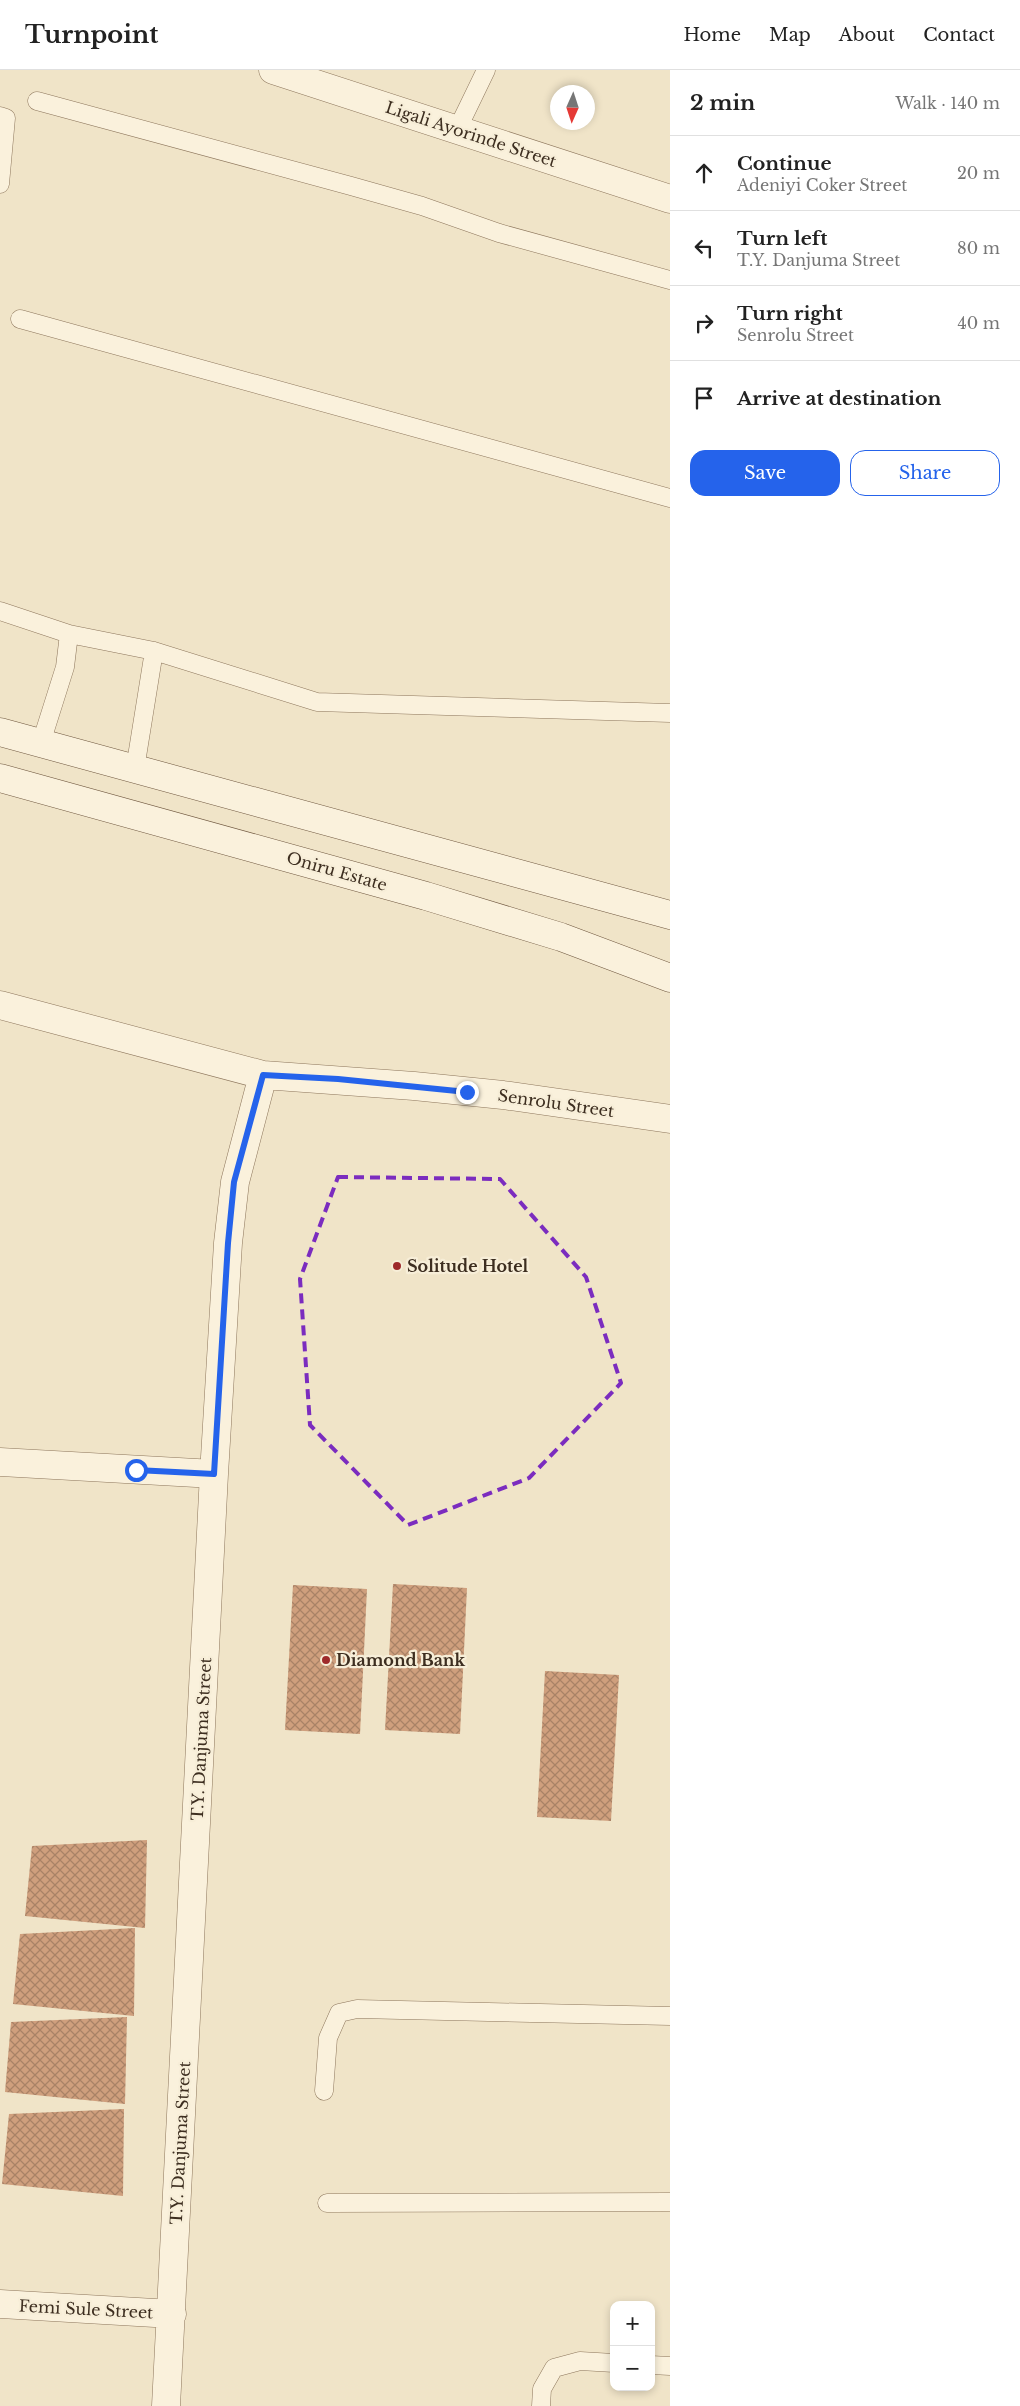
<!DOCTYPE html>
<html lang="en">
<head>
<meta charset="utf-8">
<style>
	body { margin:0; font-family:"Libre Baskerville",serif; background:#f2f2f2; color:#222 }
	.controls { position:absolute; right:15px; bottom:15px; display:grid; overflow:hidden; border-radius:10px; box-shadow:0 2px 8px #0003 }
	.controls button { width:45px; height:45px; display:grid; place-items:center; padding:0; border:0; border-bottom:1px solid #e0e0e0; background:#fff; color:#222; font:25px sans-serif }
	.compass { position:absolute; left:550px; top:15px; width:45px; height:45px; border-radius:50%; background:#fff; box-shadow:0 2px 8px #0003; rotate:183deg }
	.stop { position:absolute; width:15px; height:15px; margin:-11px; border:4px solid #2563eb; border-radius:50%; background:#fff }
	.stop.end { background:#2563eb; border-color:#fff; box-shadow:0 1px 5px #0008 }
	.list { margin:0; padding:0; list-style:none }
	h2 { display:flex; justify-content:space-between; align-items:center; height:65px; margin:0; padding:0 20px; font-size:21px }
	h2 small { font-size:16px; font-weight:400; color:#767676 }
	.list li { display:grid; grid-template-columns:32px 1fr auto; gap:15px; align-items:center; box-sizing:border-box; height:75px; padding:0 20px; border-top:1px solid #e0e0e0 }
	.list b { display:block; font-size:19px; white-space:nowrap }
	.list p { margin:0; font-size:16px; white-space:nowrap; color:#767676 }
	.list em { font-size:16px; font-style:normal; color:#767676 }
	.actions { display:flex; gap:10px; padding:15px 20px }
	.actions a { flex:1; padding:11px 0; border:1px solid #2563eb; border-radius:15px; text-align:center; font-size:18px; color:#2563eb }
	.actions .main { background:#2563eb; color:#fff }
	.icon { flex:none; width:28px; height:28px; fill:none; stroke:currentColor; stroke-width:2; stroke-linecap:round; stroke-linejoin:round }
	.map { position:relative; flex:none; width:670px; height:2336px; overflow:hidden }
	header { display:flex; align-items:center; gap:30px; box-sizing:border-box; height:70px; padding:0 25px; background:#fff; border-bottom:1px solid #e0e0e0 }
	header strong { font-size:24px }
	nav { display:flex; gap:28px; margin-inline-start:auto; font-size:18px }
	main { display:flex }
	aside { flex:1; background:#fff }
	.map>svg:first-child { display:block }
	.building { fill:url(#building-cross-hatch) }
	.lines { fill:none; stroke-linecap:round; stroke-linejoin:round }
	.lane-casing { stroke:#8d765c; stroke-width:19 }
	.street-casing { stroke:#8d765c; stroke-width:29 }
	.secondary-casing { stroke:#6f573f; stroke-width:29 }
	.lane { stroke:#faf1dc; stroke-width:18 }
	.street { stroke:#faf1dc; stroke-width:28 }
	.secondary { stroke:#faf1dc; stroke-width:28 }
	.route { stroke:#2563eb; stroke-width:6 }
	.marked { fill:none; stroke:#7b2cbf; stroke-width:4; stroke-dasharray:10 6; stroke-linejoin:round }
	.poi-dot { fill:#9e2a2b; stroke:#f7eed8; stroke-width:2 }
	.labels { text-anchor:middle; dominant-baseline:central; stroke-width:4.5; stroke-linejoin:round; paint-order:stroke }
	.street-label { font-size:16px; fill:#3d2e20; stroke:#f7eed8 }
	.poi-label { font-size:16px; font-weight:bold; fill:#3d2e20; stroke:#f7eed8; text-anchor:start }
</style>
</head>
<body>
<header>
<strong>Turnpoint</strong>
<nav><a>Home</a><a>Map</a><a>About</a><a>Contact</a></nav>
</header>
<main>
<div class="map">
<svg width="670" height="2336" viewBox="0 0 670 2336">
	<defs>
		<pattern id="building-cross-hatch" width="8" height="8" patternUnits="userSpaceOnUse" patternTransform="scale(1.25)"><rect width="8" height="8" fill="#cf9f7d"/><path d="M0 0l8 8M0 8l8-8" fill="none" stroke="#a98266"/></pattern>
	</defs>
	<rect width="100%" height="100%" fill="#f0e4c8"/>
	<!-- building -->
	<path class="building" d="M393,1514L467,1518L460,1664L385,1660Z
		M293,1515L367,1519L360,1664L285,1660Z
		M545,1601L619,1605L611,1751L537,1747Z
		M147,1770L145,1858L25,1846L32,1776Z
		M135,1858L134,1946L13,1934L20,1864Z
		M127,1947L125,2034L5,2022L11,1952Z
		M124,2039L123,2126L2,2114L9,2044Z"/>
	<g class="lines">
		<!-- lane casing -->
		<g class="lane-casing">
			<path id="lane" d="M37,31L351,116L422,136L499,163L670,210
				M0,46L6,48L0,114
				M457,60L486,0
				M20,249L670,428
				M0,541L69,564L154,581L317,632L670,643
				M41,673L65,597L69,564
				M135,699L154,581
				M324,2021L328,1968L339,1943L357,1939L670,1946
				M327,2133L670,2132
				M651,2295L670,2296
				M541,2336L542,2319L554,2298L580,2291L614,2293"/>
		</g>
		<!-- street casing -->
		<g class="street-casing">
			<path id="street" d="M273,0L670,129
				M0,935L263,1005L414,1016L503,1025L670,1049
				M0,1392L214,1404
				M0,2234L172,2244
				M166,2336L214,1404L228,1173L235,1112L263,1005"/>
		</g>
		<!-- secondary casing -->
		<g class="secondary-casing">
			<path id="secondary" d="M0,662L670,845
				M0,708L426,826L561,867L670,908"/>
		</g>
		<!-- lane -->
		<use href="#lane" class="lane"/>
		<!-- street -->
		<use href="#street" class="street"/>
		<!-- secondary -->
		<use href="#secondary" class="secondary"/>
	</g>
	<g class="lines">
		<!-- route -->
		<path class="route" d="M136,1400L214,1404L228,1173L234,1112L263,1005L338,1009L467,1022"/>
	</g>
	<!-- marked area -->
	<path class="marked" d="M338,1107L500,1109L586,1207L621,1313L529,1408L408,1455L310,1355L300,1209Z"/>
	<!-- markers -->
	<g class="poi-dot">
		<circle cx="397" cy="1196" r="5"/>
		<circle cx="326" cy="1590" r="5"/>
	</g>
	<g class="labels">
		<!-- street labels -->
		<g class="street-label">
			<text transform="translate(471 64) rotate(18)">Ligali Ayorinde Street</text>
			<text transform="translate(337 801) rotate(16)">Oniru Estate</text>
			<text transform="translate(556 1033) rotate(8)">Senrolu Street</text>
			<text transform="translate(201 1669) rotate(-87)">T.Y. Danjuma Street</text>
			<text transform="translate(180 2073) rotate(-87)">T.Y. Danjuma Street</text>
			<text transform="translate(86 2239) rotate(3)">Femi Sule Street</text>
		</g>
		<!-- poi labels -->
		<g class="poi-label">
			<text x="407" y="1196">Solitude Hotel</text>
			<text x="336" y="1590">Diamond Bank</text>
		</g>
	</g>
</svg>
<div class="controls">
<button>+</button>
<button>−</button>
</div>
<svg class="compass" viewBox="-18 -18 36 36"><path d="M0-13l5 13h-10z" fill="#e53935"/><path d="M0 13l5-13h-10z" fill="#767676"/></svg>
<div class="stop" style="left:136px;top:1400px"></div>
<div class="stop end" style="left:467px;top:1022px"></div>
</div>
<aside>
<h2>2 min<small>Walk · 140 m</small></h2>
<ul class="list">
<li><svg class="icon" aria-label="ahead" viewBox="0 0 24 24"><path d="M12 20V5M6 11l6-6 6 6"/></svg><div><b>Continue</b><p>Adeniyi Coker Street</p></div><em>20 m</em></li>
<li><svg class="icon" aria-label="left" viewBox="0 0 24 24"><path d="M17 20v-9H6M10 6l-5 5 5 5"/></svg><div><b>Turn left</b><p>T.Y. Danjuma Street</p></div><em>80 m</em></li>
<li><svg class="icon" aria-label="right" viewBox="0 0 24 24"><path d="M7 20v-9h11M14 6l5 5-5 5"/></svg><div><b>Turn right</b><p>Senrolu Street</p></div><em>40 m</em></li>
<li><svg class="icon" aria-label="arrive" viewBox="0 0 24 24"><path d="M6 21V4h12l-3 4 3 4H6"/></svg><div><b>Arrive at destination</b></div></li>
</ul>
<div class="actions"><a class="main">Save</a><a>Share</a></div>
</aside>
</main>
</body>
</html>
